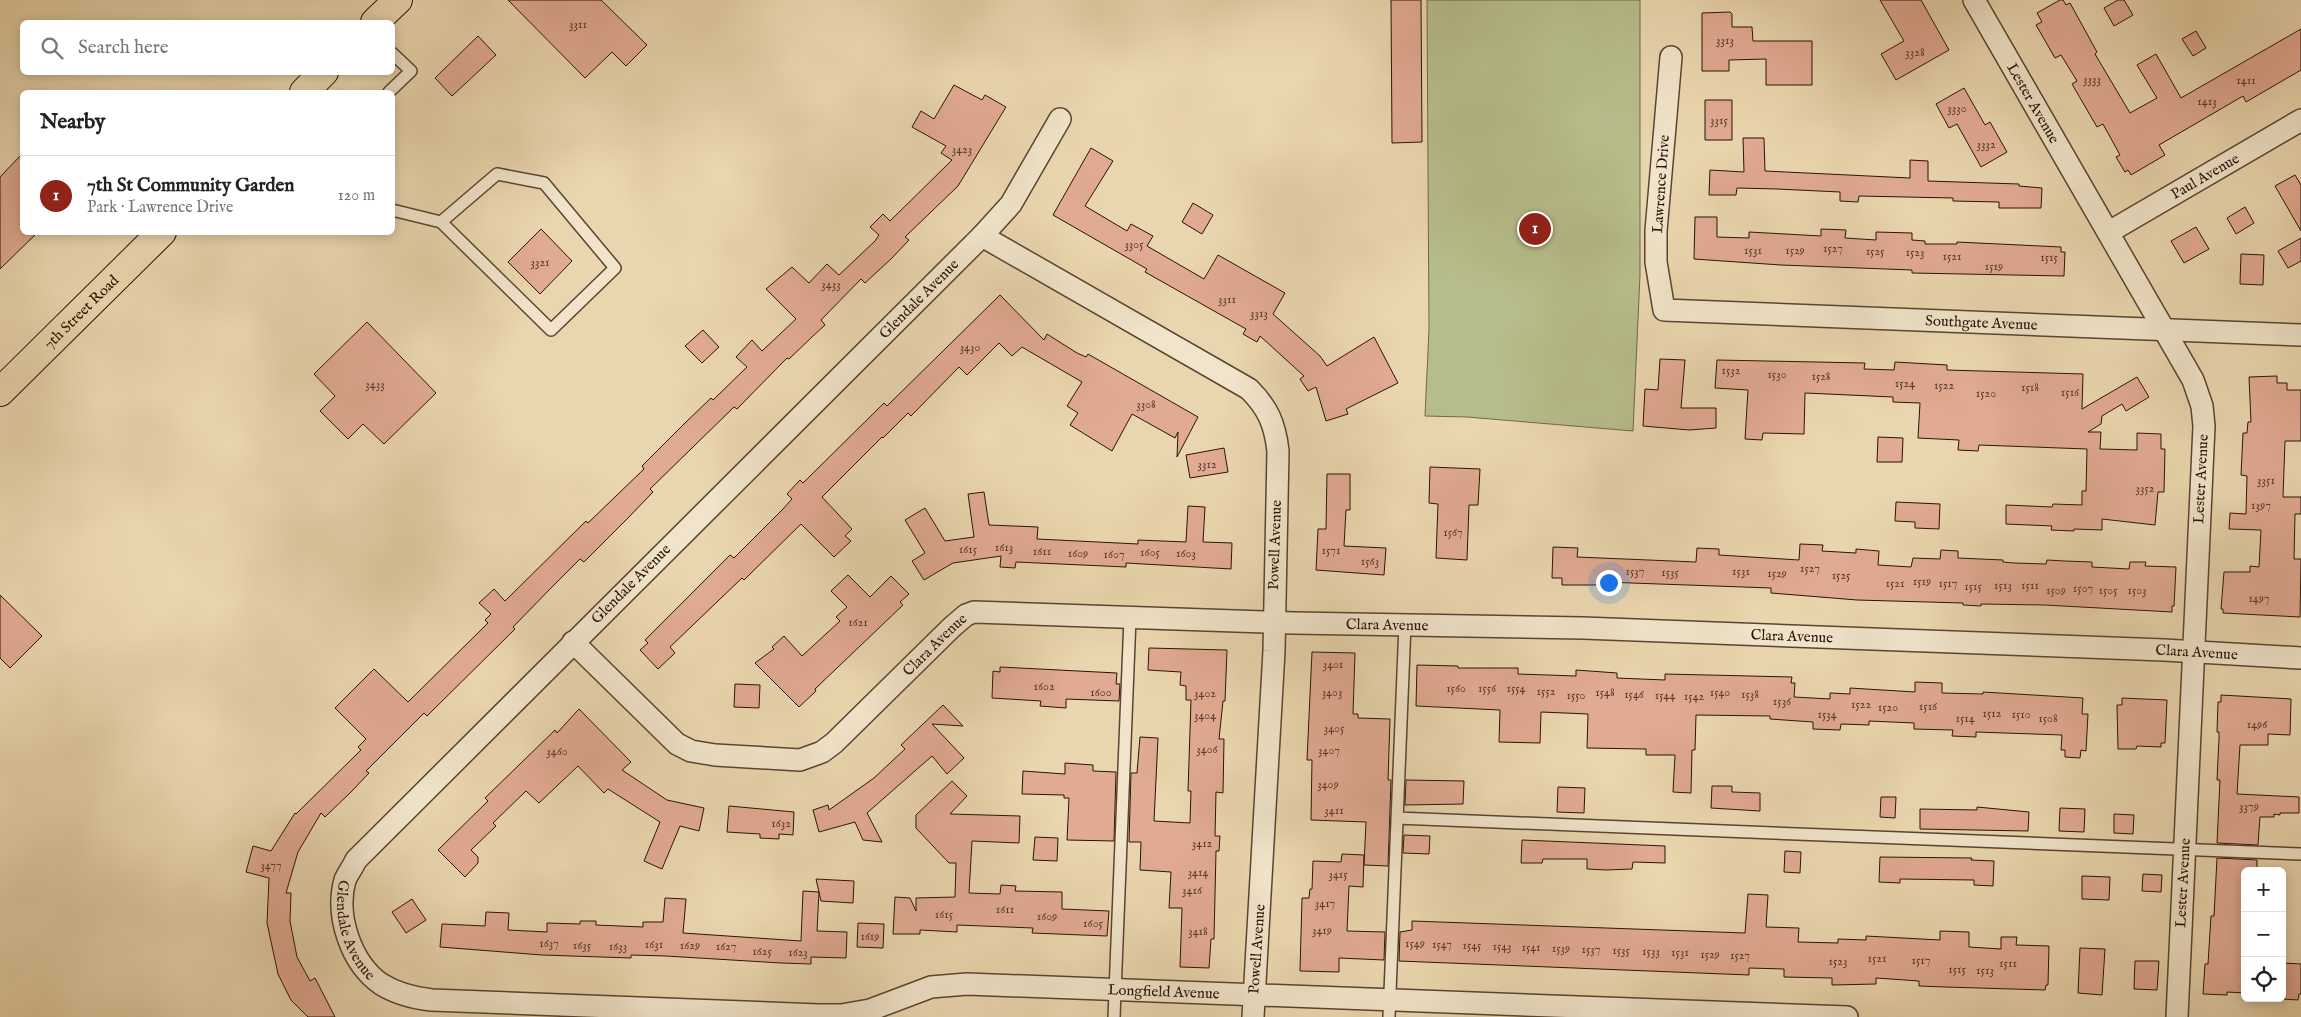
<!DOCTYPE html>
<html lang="en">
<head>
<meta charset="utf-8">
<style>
	body { margin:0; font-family:"IM FELL English",serif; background:#f2f2f2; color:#222 }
	.controls { position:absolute; right:15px; bottom:15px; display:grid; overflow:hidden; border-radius:8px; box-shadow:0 2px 12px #0003 }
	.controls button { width:45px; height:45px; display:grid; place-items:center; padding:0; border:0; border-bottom:1px solid #e0e0e0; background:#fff; color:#222; font:25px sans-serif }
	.you { position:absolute; left:1608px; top:582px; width:18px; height:18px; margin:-12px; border:4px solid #fff; border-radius:50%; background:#1a73e8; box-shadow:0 0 0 8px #1a73e833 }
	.badge { display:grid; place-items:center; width:32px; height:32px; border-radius:50%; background:#8f2418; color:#fff; font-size:16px; font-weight:700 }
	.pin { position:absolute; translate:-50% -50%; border:2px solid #fff; box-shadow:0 1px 5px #0006 }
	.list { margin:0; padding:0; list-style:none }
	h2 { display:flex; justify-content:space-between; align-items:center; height:65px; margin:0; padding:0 20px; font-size:21px }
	h2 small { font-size:16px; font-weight:400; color:#767676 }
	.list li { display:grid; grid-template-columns:32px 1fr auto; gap:15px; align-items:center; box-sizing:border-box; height:80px; padding:0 20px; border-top:1px solid #e0e0e0 }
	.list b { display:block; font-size:19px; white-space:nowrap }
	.list p { margin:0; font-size:16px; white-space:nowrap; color:#767676 }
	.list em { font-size:16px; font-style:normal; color:#767676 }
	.icon { flex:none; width:28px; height:28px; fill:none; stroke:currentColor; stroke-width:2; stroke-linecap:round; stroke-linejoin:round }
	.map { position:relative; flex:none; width:2301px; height:1017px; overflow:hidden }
	.search { position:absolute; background:#fff; box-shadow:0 2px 12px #0003; left:20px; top:20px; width:375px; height:55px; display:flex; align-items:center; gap:12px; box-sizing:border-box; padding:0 18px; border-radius:8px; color:#767676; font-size:19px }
	.panel { position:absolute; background:#fff; box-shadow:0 2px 12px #0003; left:20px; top:90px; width:375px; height:145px; border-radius:8px }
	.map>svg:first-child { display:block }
	.green { fill:#b7bd8a; stroke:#70684a }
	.building { fill:#e1aa92; stroke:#291309 }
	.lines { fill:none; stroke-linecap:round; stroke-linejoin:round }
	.service-casing { stroke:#594432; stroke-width:14 }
	.minor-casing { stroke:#594432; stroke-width:24 }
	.primary-casing { stroke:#291309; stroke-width:30 }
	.service { stroke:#f1e4ca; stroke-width:11 }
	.minor { stroke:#f1e4ca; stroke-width:21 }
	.primary { stroke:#ead6ae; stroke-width:28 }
	.labels { text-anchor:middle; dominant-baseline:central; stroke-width:5; stroke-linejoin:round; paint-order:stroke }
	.number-label { font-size:12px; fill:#57392b }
	.street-label { font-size:15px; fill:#291309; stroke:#f1e4ca }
</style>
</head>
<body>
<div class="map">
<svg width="2301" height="1017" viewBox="0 0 2301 1017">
	<rect width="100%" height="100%" fill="#ead6ae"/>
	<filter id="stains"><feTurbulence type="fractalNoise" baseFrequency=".004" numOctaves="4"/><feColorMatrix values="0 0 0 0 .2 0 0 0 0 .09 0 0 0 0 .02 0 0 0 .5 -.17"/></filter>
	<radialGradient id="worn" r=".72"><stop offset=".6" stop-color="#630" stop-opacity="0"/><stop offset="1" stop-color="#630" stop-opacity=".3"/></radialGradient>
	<!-- green -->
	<path class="green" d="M1427,0H1640V275L1633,431L1467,417L1425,416L1429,329Z"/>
	<!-- building -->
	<path class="building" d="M508,0H601L647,45L626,66L612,52L585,78Z
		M1391,0H1421L1422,142L1392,143Z
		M1880,0H1921L1949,50L1896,80L1881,54L1904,41Z
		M2060,0H2063L2066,5L2070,3L2097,52L2095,54L2130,113L2157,98L2137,65L2156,54L2181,98L2301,29V70L2246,102L2243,96L2159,145L2165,155L2131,175L2128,170L2125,172L2116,157L2120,155L2103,124L2097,127L2072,84L2077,81L2061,55L2055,58L2036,25L2042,22L2037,13Z
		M2118,0H2124L2133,15L2114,26L2104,8Z
		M1730,12L1732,14V27H1752L1753,41H1812V85H1766V59L1729,60V71H1702V13Z
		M2196,31L2206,48L2193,56L2182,39Z
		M478,36L496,55L452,96L435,78Z
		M954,85L982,100L985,95L1006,107L958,186L905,237L909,240L892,258L865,283L861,279L821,320L825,325L813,336L789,359L787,358L737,409L734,407L650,489L653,492L627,519L584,562L580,559L552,587L513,627L515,629L427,716L424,713L366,771L369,773L351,792L325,817L321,813L298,852L286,893H291L290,921L297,957L310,981L315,978L335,1017H308L291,1000L278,974L267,923L269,878L246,872L253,846L271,851L295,813L296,814L361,750L358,747L366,739L335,708L374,669L408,702L488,623L485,620L491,614L479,603L494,589L505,601L586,521L588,523L644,469L642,466L685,423L711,398L713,400L747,367L736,357L752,340L762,351L796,319L766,289L792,267L809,283L827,264L839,275L875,241L879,235L870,227L883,214L890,221L952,160L941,153L946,146L912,127L921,111L934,119Z
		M1964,88L1985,125L1990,122L2007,152L1981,167L1957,124L1949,128L1936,104Z
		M1705,100H1732V140H1705Z
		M1743,138H1764L1765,171L1910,178V160L1928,161V181L2019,184V186L2042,188L2041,208H1999V202L1953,201V198L1859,196L1858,202L1840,201V192L1777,189L1737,188L1736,195H1709L1710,170L1744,172Z
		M1091,148L1113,161L1085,206L1127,231L1131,224L1153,236L1147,246L1204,279L1218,255L1285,293L1273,314L1320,356L1327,366L1374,337L1398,383L1346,409L1348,414L1326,421L1316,387L1308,391L1300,379L1304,376L1260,336L1257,342L1243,334L1246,329L1145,272L1147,269L1053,215Z
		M22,154V232H38L0,269V177Z
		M2295,175L2301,185V231L2275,186Z
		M1193,203L1213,215L1202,234L1182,222Z
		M2245,207L2254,223L2236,234L2227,218Z
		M1695,217H1717V237L1749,238V232L1821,236V229L1846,230L1845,238L1876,240V232L1912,233V240L1925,241V244H1957V242L2061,247V252H2065L2064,276L1912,273V270L1781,265L1694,259Z
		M2196,227L2209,249L2184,263L2171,241Z
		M541,229L572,261L540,294L508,262Z
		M2301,238V261L2288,268L2278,251Z
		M2241,254L2264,255L2263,285L2240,284Z
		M1000,295L1044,340L1047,334L1077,353L1086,357L1088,354L1198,417L1177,457L1178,432L1175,438L1132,414L1112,451L1070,425L1078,413L1067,406L1082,382L1022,347L1012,356L999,343L967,375L959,367L911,416L908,413L883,438L882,437L822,497L852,529L845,536L851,541L834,557L801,524L744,580L742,578L670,647L675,653L658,669L640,650L648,643L645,640L730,555L734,558L782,510L792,499L787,494L800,480L803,483L884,403L887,406Z
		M367,322L436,393L384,444L363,424L348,439L320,411L335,396L314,374Z
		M703,330L719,347L702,363L685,346Z
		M1660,359L1685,360L1681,408H1716V428L1689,430L1643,426L1645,389L1658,390Z
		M1717,360L1865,363L1864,369L1894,370L1895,362L1947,365V370L2083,374L2082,409L2137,377L2149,397L2126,411L2122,404L2102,416L2101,424L2088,432H2101L2100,449L2137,450V433L2161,434V449H2165L2164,492H2158L2155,525L2102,519V530L2074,529V531L2051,530L2052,526L2006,524V505L2052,507L2053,504L2082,505V491H2086L2087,449L1979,445L1978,451L1958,450L1959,440L1918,438L1920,403L1893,402V397L1805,393L1804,434L1763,433L1762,440L1745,439L1748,390L1715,388Z
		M2277,376V383H2287V390H2301V441H2285L2283,497H2301V514H2295L2294,559H2301L2300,617L2223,613V609H2221L2224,572H2250V566L2259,567L2261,530L2229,529L2230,513L2246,514L2247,476L2241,475L2243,433H2247L2248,422H2251L2249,377Z
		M1878,437L1903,438L1902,462H1877Z
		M1224,448L1228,472L1190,478L1186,455Z
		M1430,467L1480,469L1478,505H1469L1467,560L1436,558L1438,504L1429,503Z
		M1327,474H1350V510H1346L1344,546L1386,548L1384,575L1316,570L1318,529H1326Z
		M984,492L989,525L1038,527L1037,539L1138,544V540L1186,542L1188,506L1205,507L1203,542L1232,543L1231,569L1126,563V567L1016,562L1015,568L1000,567L1001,556L953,563L924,580L912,561L925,553L905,520L925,508L945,541L974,537L968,494Z
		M1896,502L1940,504L1939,529L1915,528V522L1895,521Z
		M1800,544L1823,545L1822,551L1856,553V549L1879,551L1878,565L1911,567L1913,558L1940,559L1941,550L1958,551V558L2003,560V562L2014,563L2046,564L2047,560L2065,561L2092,562V567L2129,569L2130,562H2146L2145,566L2176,567L2174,606H2172V612L2045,605L1981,604V606L1963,605V603L1857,600L1771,593V588L1603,582L1602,585H1562V578H1552L1553,547L1578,548L1577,557L1696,562L1697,548L1719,549V555L1799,560Z
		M848,575L870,597L891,576L909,594L900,602L903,605L815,689L816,691L799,707L755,663L774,649L772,647L784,636L802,656L840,621L836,617L847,607L831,591Z
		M0,595L42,636L10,668L0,658Z
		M1149,648L1227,650L1225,701H1223L1219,739H1224L1223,793L1216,792L1215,836H1220L1219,851H1216L1214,939H1211L1209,968L1180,967L1182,908H1169L1171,872L1140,870L1141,842H1129L1131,773H1137L1140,737L1158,738L1154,821L1190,823L1191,791H1188L1191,700H1186V686L1180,685L1181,672L1148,670Z
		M1312,652L1355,653L1353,714H1358V718L1390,719L1388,780H1391L1388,866L1364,865L1366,822L1311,820L1312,760H1307Z
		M1417,665L1458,666V668H1518V674L1576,676V670L1617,673V678L1665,680V674L1792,677L1791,683H1795L1794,697L1830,699V693L1850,694V688L1915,692V682L1942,683V693L1983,694V692L2083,698L2082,714H2088L2086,751L2081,750L2080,758L2065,757V750H2061L2062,735L1976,732V737L1952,736L1953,730L1914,729V723L1869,721V725L1841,724L1840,730L1813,729V722L1770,719V716L1696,715L1695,750H1692L1691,793L1673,792L1675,755H1646V749L1587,748L1588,714L1541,712L1540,743L1499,742L1500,710L1416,706Z
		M1000,667L1117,673L1116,684H1120L1119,701L1066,699V708L1040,706L1041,701L992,698L993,671L1000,672Z
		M735,684L760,685L759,708L734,707Z
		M2221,695L2291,699L2290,735L2268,734V745H2240L2237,794L2299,797V813H2280V815L2274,814V817H2260L2258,845L2217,843L2220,780H2217L2219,739V732H2217L2218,702H2221Z
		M2122,698L2167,700L2165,743H2161V747L2137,746L2136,749H2118L2117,705H2122Z
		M943,705L963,726L932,724L964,758L947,774L932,756L867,813L882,842L863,840L855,822L819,832L813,810L828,805L829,810L874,778L905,749L901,745Z
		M579,709L631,762L622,770L667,800L704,808L699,831L680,826L662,869L644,861L660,822L608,789L604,793L578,766L539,803L526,791L493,823L496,826L471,850L478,857V863L465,877L438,850L488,801L485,798L555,730L557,733Z
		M1065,763L1093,765V771L1116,772L1114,841L1067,840L1069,798H1064V795L1022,794L1023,771L1065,774Z
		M1406,780L1464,781L1463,804L1405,805Z
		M952,781L967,796L950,814L1020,816L1019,843L972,841L969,893L1000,894L1001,885L1016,886L1015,891L1062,892V909L1109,911L1107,936L1032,933L1033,928L957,925V932L920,930V934H893L895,897L910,898L916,911V898L955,897L956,863H949L916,828V815Z
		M1712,786H1732V792L1760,793V811L1711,808Z
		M1558,787L1585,788L1584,813L1557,812Z
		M1881,797H1896L1895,818L1880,817Z
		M729,806L794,812L793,835L779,834V839L760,838V834L727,832Z
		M1977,807L2029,812L2028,831L1920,829V809L1977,810Z
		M2060,808L2085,809L2084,832L2059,831Z
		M2114,814L2134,815L2133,834L2114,833Z
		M1404,835L1430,836L1429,854L1403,853Z
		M1035,837L1058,838L1057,861L1033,860Z
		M1522,840L1665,846V863L1633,862L1632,869L1606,870L1587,869V859H1543L1542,863H1521Z
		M1785,851L1801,852L1800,873L1784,872Z
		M1342,854L1364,855L1363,887L1349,886L1347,931L1385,932L1384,960L1339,958V972L1300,971L1302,898H1309L1310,889H1312L1313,861L1341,862Z
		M1880,857L1972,858L1971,860L1994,861L1993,886L1974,885V880L1900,879V883L1879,882Z
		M2217,858L2257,860V871H2245V993L2227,992V995L2203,994L2205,964H2208L2211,916H2214Z
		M2143,874L2162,875L2161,892L2142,891Z
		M2082,876L2110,877L2109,900L2082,899Z
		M816,879L854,881L853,903L821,901Z
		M803,891L819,892L817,931L847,932L846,958L811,957V964L781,963L666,956L631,955V958L542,955L440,947L442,924L485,926L486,912L509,913L508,930L547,932V923L580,924V921H596V925L643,927V922H663L665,898L686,899L683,933L801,941Z
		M1748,894L1768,895L1766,927L1799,928L1798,942L1838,943V939L1866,940V936L1940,940V931L1969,932V947L2001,949V937H2017L2016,945L2049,946L2048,985H2046L2045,990L1945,987L1919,986V981L1876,978V984L1832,985V978L1784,977V969L1749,968V975L1399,961L1400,932L1412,930V921L1745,933Z
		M412,899L426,920L406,933L392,912Z
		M858,923L884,924L883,948L857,947Z
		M2080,948L2105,949L2102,995L2078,993Z
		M2135,961H2159L2157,990L2134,989Z
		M2282,963L2301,964V994H2299L2298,1000L2282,999Z"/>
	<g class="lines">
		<!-- service casing -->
		<g class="service-casing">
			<path id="service" d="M389,92L411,71L392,53
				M392,210L441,222L551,330L615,268L544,183L497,174L441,222
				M1397,818L2301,854
				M1114,1017L1130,618
				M1389,1017L1405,624"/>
		</g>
		<!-- minor casing -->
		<g class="minor-casing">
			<g id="minor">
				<path id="s1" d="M1974,0L2193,380L2202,406L2204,426L2177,1017"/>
				<path id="s2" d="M1671,57L1656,231V262L1664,310L2301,335"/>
				<path id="s3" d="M1060,119L1011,204L982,236L356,860C353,867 348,873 345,880C335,916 351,963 381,984C397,994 413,998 432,1000L819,1015H841L870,1010L931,987L967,984L1847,1017"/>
				<path id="s4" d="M2109,232L2301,120"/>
				<path d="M982,236L1249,389C1268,408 1275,424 1278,451L1274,651L1253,1017"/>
				<path id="s5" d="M573,642L677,744L691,751L715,755L800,760L822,752L834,743L952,627L966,615L974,612L1294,623L1583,628L2164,650L2301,658"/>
			</g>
		</g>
		<!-- primary casing -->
		<g class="primary-casing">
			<g id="primary">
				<path d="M375,22L398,0"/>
				<path d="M304,92L324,72"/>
				<path id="s6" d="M0,392L162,232"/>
			</g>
		</g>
		<!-- service -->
		<use href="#service" class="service"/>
		<!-- minor -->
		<use href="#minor" class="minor"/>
		<!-- primary -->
		<use href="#primary" class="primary"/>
	</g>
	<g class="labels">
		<!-- number labels -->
		<g class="number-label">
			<text x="578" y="24">3311</text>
			<text x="1725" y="40">3313</text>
			<text x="1915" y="52">3328</text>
			<text x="2092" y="79">3333</text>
			<text x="2246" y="80">1411</text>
			<text x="2207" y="101">1413</text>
			<text x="1957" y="108">3330</text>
			<text x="1719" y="120">3315</text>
			<text x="1986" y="144">3332</text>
			<text x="962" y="149">3423</text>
			<text x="1134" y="244">3305</text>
			<text x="1833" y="248">1527</text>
			<text x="1753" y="250">1531</text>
			<text x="1795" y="250">1529</text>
			<text x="1875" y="251">1525</text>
			<text x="1915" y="252">1523</text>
			<text x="1952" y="256">1521</text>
			<text x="2049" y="257">1515</text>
			<text x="540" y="262">3321</text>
			<text x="1994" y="266">1519</text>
			<text x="831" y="284">3433</text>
			<text x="1227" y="299">3311</text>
			<text x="1259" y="313">3313</text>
			<text x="970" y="347">3430</text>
			<text x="1731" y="370">1532</text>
			<text x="1777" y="374">1530</text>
			<text x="1821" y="376">1528</text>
			<text x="1905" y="383">1524</text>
			<text x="375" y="384">3433</text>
			<text x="1944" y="385">1522</text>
			<text x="2030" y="387">1518</text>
			<text x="2070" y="392">1516</text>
			<text x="1986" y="393">1520</text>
			<text x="1146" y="404">3308</text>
			<text x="1207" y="464">3312</text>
			<text x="2266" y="480">3351</text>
			<text x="2145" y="488">3352</text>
			<text x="2261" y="505">1397</text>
			<text x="1453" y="532">1567</text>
			<text x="1004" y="547">1613</text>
			<text x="968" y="549">1615</text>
			<text x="1331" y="550">1571</text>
			<text x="1042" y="551">1611</text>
			<text x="1150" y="552">1605</text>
			<text x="1078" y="553">1609</text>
			<text x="1186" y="553">1603</text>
			<text x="1114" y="554">1607</text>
			<text x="1370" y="561">1563</text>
			<text x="1810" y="568">1527</text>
			<text x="1635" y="571">1537</text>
			<text x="1741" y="571">1531</text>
			<text x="1670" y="572">1535</text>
			<text x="1777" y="573">1529</text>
			<text x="1841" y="575">1525</text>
			<text x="1922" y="581">1519</text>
			<text x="1895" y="583">1521</text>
			<text x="1948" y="583">1517</text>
			<text x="2003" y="585">1513</text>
			<text x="2030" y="585">1511</text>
			<text x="1973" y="586">1515</text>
			<text x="2083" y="588">1507</text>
			<text x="2056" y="590">1509</text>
			<text x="2108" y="590">1505</text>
			<text x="2137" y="590">1503</text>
			<text x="2259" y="598">1497</text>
			<text x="858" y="622">1621</text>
			<text x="1333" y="664">3401</text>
			<text x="1044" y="686">1602</text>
			<text x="1456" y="688">1560</text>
			<text x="1487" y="688">1556</text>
			<text x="1516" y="688">1554</text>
			<text x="1546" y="691">1552</text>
			<text x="1101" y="692">1600</text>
			<text x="1332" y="692">3403</text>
			<text x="1605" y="692">1548</text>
			<text x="1720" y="692">1540</text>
			<text x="1205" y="693">3402</text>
			<text x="1634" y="694">1546</text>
			<text x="1750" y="694">1538</text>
			<text x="1576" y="695">1550</text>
			<text x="1665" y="695">1544</text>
			<text x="1694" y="696">1542</text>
			<text x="1782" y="701">1536</text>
			<text x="1861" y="704">1522</text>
			<text x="1928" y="706">1516</text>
			<text x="1888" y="707">1520</text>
			<text x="1992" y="713">1512</text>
			<text x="1827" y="714">1534</text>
			<text x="2021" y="714">1510</text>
			<text x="1205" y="715">3404</text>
			<text x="1965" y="718">1514</text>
			<text x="2048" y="718">1508</text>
			<text x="2257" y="724">1496</text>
			<text x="1334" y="728">3405</text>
			<text x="1207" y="749">3406</text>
			<text x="1329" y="750">3407</text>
			<text x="557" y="751">3460</text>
			<text x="1328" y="784">3409</text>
			<text x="2249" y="806">3379</text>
			<text x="1334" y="810">3411</text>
			<text x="781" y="823">1632</text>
			<text x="1202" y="843">3412</text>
			<text x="271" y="865">3477</text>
			<text x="1198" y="872">3414</text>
			<text x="1338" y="874">3415</text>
			<text x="1192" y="890">3416</text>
			<text x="1325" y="903">3417</text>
			<text x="1005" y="909">1611</text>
			<text x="944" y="914">1615</text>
			<text x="1047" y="916">1609</text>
			<text x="1093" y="923">1605</text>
			<text x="1322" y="930">3419</text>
			<text x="1198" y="931">3418</text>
			<text x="870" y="936">1619</text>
			<text x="549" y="943">1637</text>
			<text x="1415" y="943">1549</text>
			<text x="654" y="944">1631</text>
			<text x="1442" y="944">1547</text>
			<text x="582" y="945">1635</text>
			<text x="690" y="945">1629</text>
			<text x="1472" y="945">1545</text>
			<text x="618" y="946">1633</text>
			<text x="726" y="946">1627</text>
			<text x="1502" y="946">1543</text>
			<text x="1531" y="947">1541</text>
			<text x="1561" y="948">1539</text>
			<text x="1591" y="949">1537</text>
			<text x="1621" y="950">1535</text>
			<text x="762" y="951">1625</text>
			<text x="1651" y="951">1533</text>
			<text x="798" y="952">1623</text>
			<text x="1680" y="952">1531</text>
			<text x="1710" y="954">1529</text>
			<text x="1740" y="955">1527</text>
			<text x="1877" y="958">1521</text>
			<text x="1921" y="960">1517</text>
			<text x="1838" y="961">1523</text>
			<text x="2008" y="963">1511</text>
			<text x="1957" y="969">1515</text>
			<text x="1985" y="970">1513</text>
		</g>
		<!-- street labels -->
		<g class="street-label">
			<text stroke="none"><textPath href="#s1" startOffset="119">Lester Avenue</textPath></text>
			<text stroke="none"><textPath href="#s4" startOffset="111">Paul Avenue</textPath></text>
			<text transform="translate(1661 184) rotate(-86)">Lawrence Drive</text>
			<text transform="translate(919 299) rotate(-45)">Glendale Avenue</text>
			<text stroke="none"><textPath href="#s6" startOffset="114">7th Street Road</textPath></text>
			<text stroke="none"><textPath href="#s2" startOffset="572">Southgate Avenue</textPath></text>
			<text transform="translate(2201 479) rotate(-87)">Lester Avenue</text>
			<text transform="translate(1275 545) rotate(-88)">Powell Avenue</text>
			<text transform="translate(631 584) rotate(-45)">Glendale Avenue</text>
			<text stroke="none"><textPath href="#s5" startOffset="915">Clara Avenue</textPath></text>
			<text stroke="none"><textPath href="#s5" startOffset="1320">Clara Avenue</textPath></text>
			<text stroke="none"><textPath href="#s5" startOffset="450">Clara Avenue</textPath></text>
			<text stroke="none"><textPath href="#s5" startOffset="1725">Clara Avenue</textPath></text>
			<text transform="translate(2183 883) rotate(-87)">Lester Avenue</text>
			<text stroke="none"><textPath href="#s3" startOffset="1101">Glendale Avenue</textPath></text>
			<text transform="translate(1257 949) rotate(-86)">Powell Avenue</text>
			<text stroke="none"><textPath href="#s3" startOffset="1955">Longfield Avenue</textPath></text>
		</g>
	</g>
	<rect width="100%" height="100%" filter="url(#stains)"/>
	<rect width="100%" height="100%" fill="url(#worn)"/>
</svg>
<div class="controls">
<button>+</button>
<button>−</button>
<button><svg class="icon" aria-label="locate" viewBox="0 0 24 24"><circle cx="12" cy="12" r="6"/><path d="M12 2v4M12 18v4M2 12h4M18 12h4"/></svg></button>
</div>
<div class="you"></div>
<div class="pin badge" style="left:1535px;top:229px">1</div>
<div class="search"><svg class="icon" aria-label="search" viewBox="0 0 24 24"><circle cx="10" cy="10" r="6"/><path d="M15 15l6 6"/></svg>Search here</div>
<section class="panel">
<h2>Nearby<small></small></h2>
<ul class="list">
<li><span class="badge">1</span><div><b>7th St Community Garden</b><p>Park · Lawrence Drive</p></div><em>120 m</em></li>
</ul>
</section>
</div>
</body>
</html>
